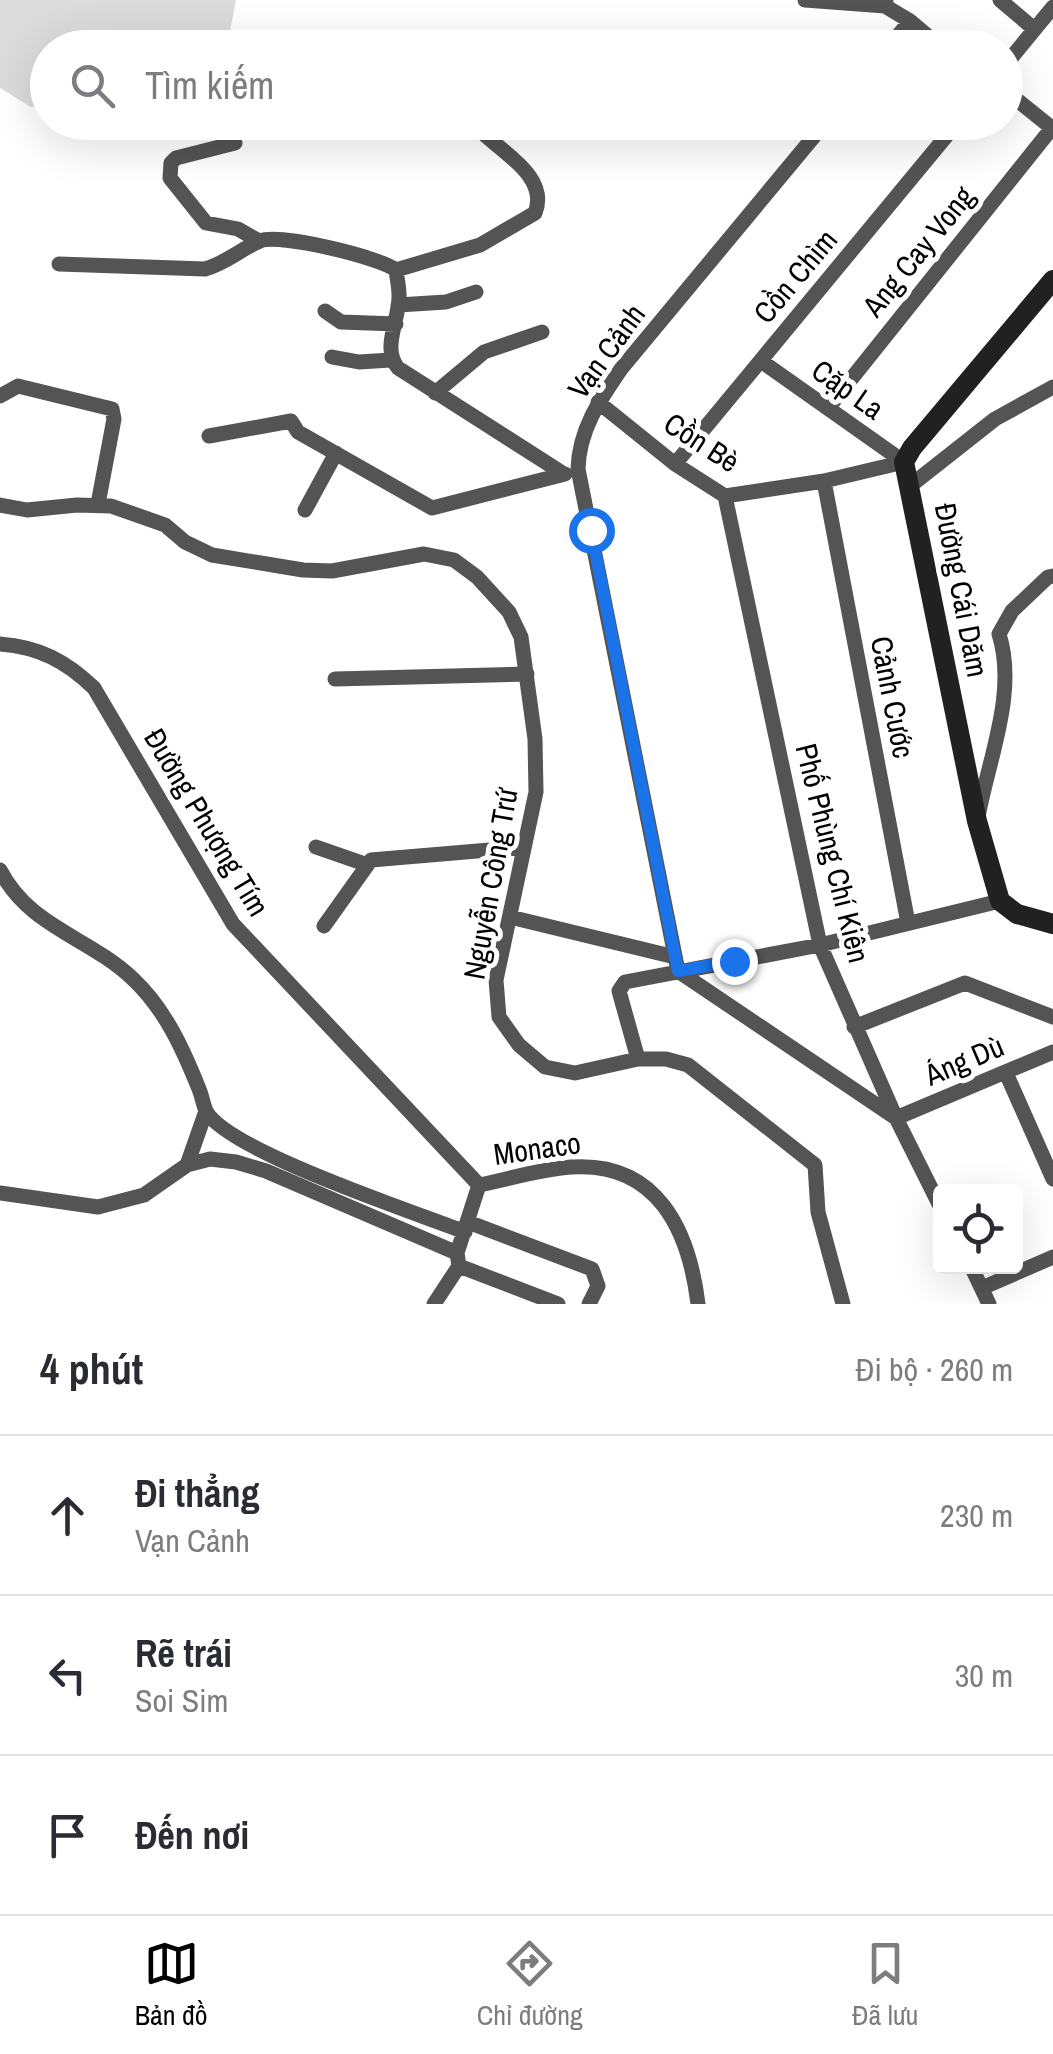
<!DOCTYPE html>
<html lang="vi">
<head>
<meta charset="utf-8">
<style>
	body { margin:0; font-family:"Archivo Narrow",sans-serif; background:#f2f2f3; color:#2b2b33 }
	.controls { position:absolute; right:30px; bottom:30px; display:grid; overflow:hidden; border-radius:10px; box-shadow:0 10px 40px #0002 }
	.controls button { width:90px; height:90px; display:grid; place-items:center; padding:0; border:0; border-bottom:2px solid #e1e1e2; background:#fff; color:#2b2b33; font:50px sans-serif }
	.stop { position:absolute; width:30px; height:30px; margin:-22px; border:8px solid #1a73e8; border-radius:50%; background:#fff }
	.stop.end { background:#1a73e8; border-color:#fff; box-shadow:0 2px 10px #0008 }
	.list { margin:0; padding:0; list-style:none }
	h2 { display:flex; justify-content:space-between; align-items:center; height:130px; margin:0; padding:0 40px; font-size:42px }
	h2 small { font-size:32px; font-weight:400; color:#7c7c81 }
	.list li { display:grid; grid-template-columns:65px 1fr auto; gap:30px; align-items:center; box-sizing:border-box; height:160px; padding:0 40px; border-top:2px solid #e1e1e2 }
	.list b { display:block; font-size:38px; white-space:nowrap }
	.list p { margin:0; font-size:32px; white-space:nowrap; color:#7c7c81 }
	.list em { font-size:32px; font-style:normal; color:#7c7c81 }
	.icon { flex:none; width:55px; height:55px; fill:none; stroke:currentColor; stroke-width:2; stroke-linecap:round; stroke-linejoin:round }
	.map { position:relative; flex:none; width:1053px; height:1304px; overflow:hidden }
	.search { position:absolute; background:#fff; box-shadow:0 10px 40px #0002; left:30px; right:30px; top:30px; height:110px; display:flex; align-items:center; gap:25px; box-sizing:border-box; padding:0 35px; border-radius:55px; color:#7c7c81; font-size:38px }
	.sheet { height:610px; background:#fff }
	nav { display:flex; justify-content:space-around; align-items:center; box-sizing:border-box; height:140px; border-top:2px solid #e1e1e2; background:#fff; font-size:28px; color:#7c7c81 }
	nav a { display:grid; justify-items:center; gap:5px }
	nav .on { color:#000 }
	.map>svg:first-child { display:block }
	.green { fill:#dbdbdb }
	.lines { fill:none; stroke-linecap:round; stroke-linejoin:round }
	.street { stroke:#545454; stroke-width:15 }
	.secondary { stroke:#212121; stroke-width:20 }
	.route { stroke:#1a73e8; stroke-width:12 }
	.labels { text-anchor:middle; dominant-baseline:central; stroke-width:10; stroke-linejoin:round; paint-order:stroke }
	.street-label { font-size:30px; fill:#000; stroke:#fff }
</style>
</head>
<body>
<div class="map">
<svg width="1053" height="1304" viewBox="0 0 1053 1304">
	<rect width="100%" height="100%" fill="#fff"/>
	<!-- green -->
	<path class="green" d="M0,0H236L228,42L223,47L48,48L47,105L31,107L0,88Z"/>
	<g class="lines">
		<!-- street -->
		<path class="street" d="M805,0L885,6
			M886,0L885,6L910,21L888,48
			M1000,0L1033,28
			M910,21L942,48
			M1006,64L1053,7
			M1006,91L1053,129
			M235,143L176,158L171,163L170,178L206,223L238,229L259,241
			M59,264L205,269C226,263 241,249 260,241C279,233 379,257 396,270C397,278 399,287 399,295C400,319 381,348 398,368L564,474
			M396,270L480,245L535,213C551,173 492,148 472,122
			M398,305L446,302L476,292
			M325,311L341,322L396,324
			M332,357L359,362L391,360
			M761,361L904,462
			M435,393L484,352L542,332
			M0,396L18,386L112,409L114,419L98,504
			M598,402L675,464L725,496L824,481L904,462
			M828,408L1052,128
			M209,436L291,421L298,432L432,508L565,474
			M675,464L958,122
			M824,481L908,923
			M910,486L995,419L1053,387
			M725,496L820,945L896,1118L940,1206
			M0,505L27,510L77,505L111,506L165,525L185,542L212,555L303,570L332,571L424,554L454,560L477,577L509,612L521,637L535,739L536,792L496,980L499,1017L519,1045L545,1067L575,1073L638,1059H666L688,1065L815,1165L818,1212L843,1304
			M305,510L336,453
			M0,644C39,647 66,661 94,688L233,924L479,1185
			M335,679L527,674
			M979,812C990,755 1017,691 999,634L1012,611L1048,577L1053,576
			M316,847L365,864
			M0,870C29,927 89,937 133,979C165,1009 183,1049 199,1089C202,1096 203,1104 206,1111C228,1151 414,1212 465,1232
			M510,917L675,957
			M324,926L371,860L524,847
			M678,971L578,469C579,430 599,401 621,369L826,122
			M678,971L896,1118L1053,1052
			M854,1027L965,983L1053,1017
			M638,1059L619,991L625,982L820,945L1000,901
			M1006,1073L1053,1179
			M187,1165L206,1111
			M479,1185C509,1179 541,1169 571,1167C657,1161 689,1230 698,1304
			M0,1193L98,1207L144,1195L187,1165L210,1159L236,1162L266,1171L457,1253
			M468,1222L592,1269L598,1286L589,1304
			M459,1266L558,1304
			M971,1266L989,1304
			M982,1288L1053,1257
			M434,1304L459,1266L457,1253L479,1185"/>
		<!-- secondary -->
		<path class="secondary" d="M1053,280L912,448L904,462L977,821L1000,901L1017,914L1053,924"/>
	</g>
	<g class="lines">
		<!-- route -->
		<path class="route" d="M591,530L678,971L734,961"/>
	</g>
	<g class="labels">
		<!-- street labels -->
		<g class="street-label">
			<text transform="translate(918 251) rotate(-51)">Ang Cay Vong</text>
			<text transform="translate(795 276) rotate(-50)">Cồn Chìm</text>
			<text transform="translate(606 351) rotate(-54)">Vạn Cảnh</text>
			<text transform="translate(848 389) rotate(35)">Cặp La</text>
			<text transform="translate(702 442) rotate(33)">Cồn Bè</text>
			<text transform="translate(962 590) rotate(79)">Đường Cái Dăm</text>
			<text transform="translate(893 697) rotate(79)">Cảnh Cước</text>
			<text transform="translate(207 822) rotate(59)">Đường Phượng Tím</text>
			<text transform="translate(833 853) rotate(76)">Phố Phùng Chí Kiên</text>
			<text transform="translate(490 884) rotate(-80)">Nguyễn Công Trứ</text>
			<text transform="translate(964 1060) rotate(-23)">Áng Dù</text>
			<text transform="translate(537 1148) rotate(-8)">Monaco</text>
		</g>
	</g>
</svg>
<div class="controls">
<button><svg class="icon" aria-label="locate" viewBox="0 0 24 24"><circle cx="12" cy="12" r="6"/><path d="M12 2v4M12 18v4M2 12h4M18 12h4"/></svg></button>
</div>
<div class="stop" style="left:591px;top:530px"></div>
<div class="stop end" style="left:734px;top:961px"></div>
<div class="search"><svg class="icon" aria-label="search" viewBox="0 0 24 24"><circle cx="10" cy="10" r="6"/><path d="M15 15l6 6"/></svg>Tìm kiếm</div>
</div>
<section class="sheet">
<h2>4 phút<small>Đi bộ · 260 m</small></h2>
<ul class="list">
<li><svg class="icon" aria-label="ahead" viewBox="0 0 24 24"><path d="M12 20V5M6 11l6-6 6 6"/></svg><div><b>Đi thẳng</b><p>Vạn Cảnh</p></div><em>230 m</em></li>
<li><svg class="icon" aria-label="left" viewBox="0 0 24 24"><path d="M17 20v-9H6M10 6l-5 5 5 5"/></svg><div><b>Rẽ trái</b><p>Soi Sim</p></div><em>30 m</em></li>
<li><svg class="icon" aria-label="arrive" viewBox="0 0 24 24"><path d="M6 21V4h12l-3 4 3 4H6"/></svg><div><b>Đến nơi</b></div></li>
</ul>
</section>
<nav>
<a class="on"><svg class="icon" aria-label="map" viewBox="0 0 24 24"><path d="M3 6l6-2 6 2 6-2v14l-6 2-6-2-6 2zM9 4v14M15 6v14"/></svg>Bản đồ</a>
<a><svg class="icon" aria-label="directions" viewBox="0 0 24 24"><path d="M12 3l9 9-9 9-9-9zM9 14v-3h6M13 9l2 2-2 2"/></svg>Chỉ đường</a>
<a><svg class="icon" aria-label="saved" viewBox="0 0 24 24"><path d="M7 4h10v16l-5-4-5 4z"/></svg>Đã lưu</a>
</nav>
</body>
</html>
